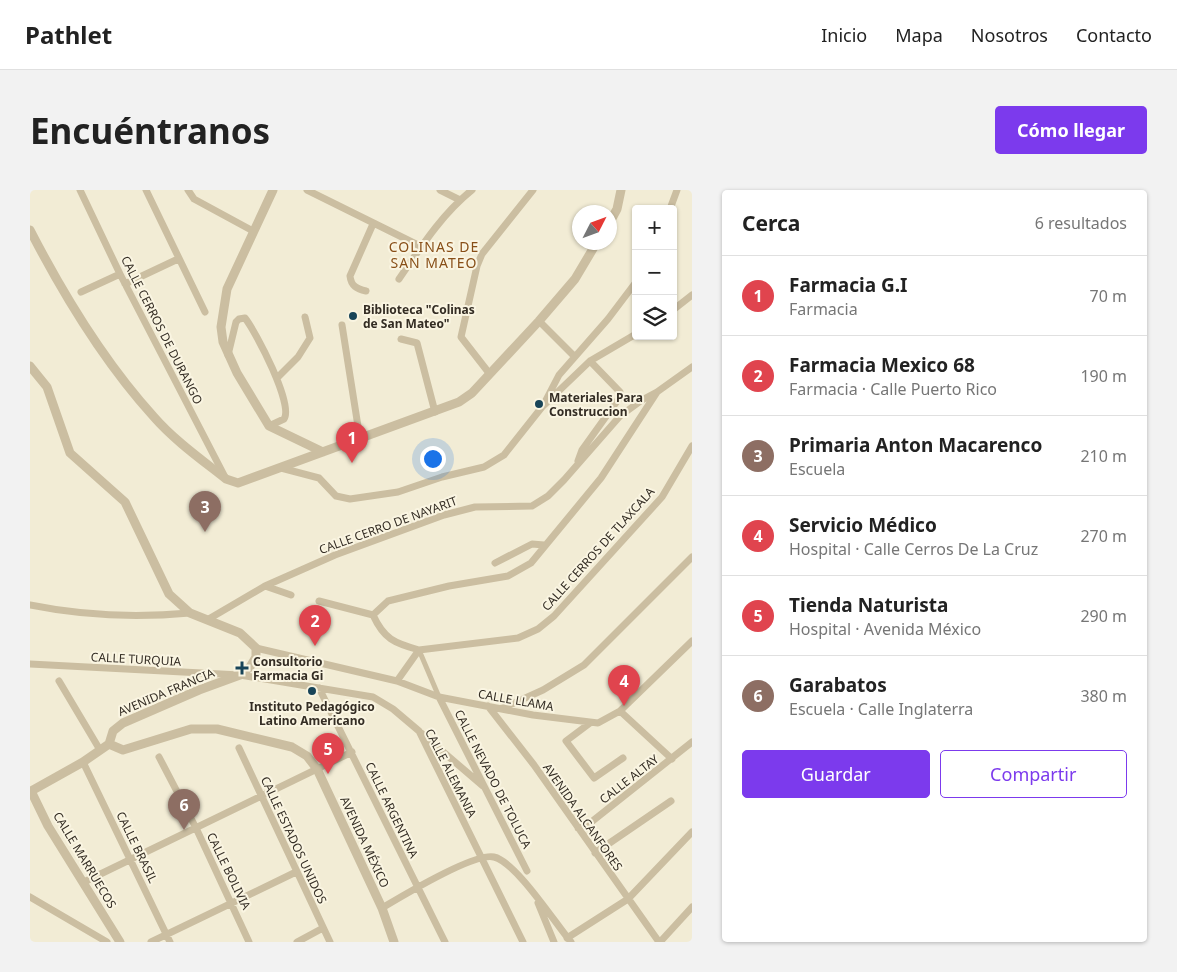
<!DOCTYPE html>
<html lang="es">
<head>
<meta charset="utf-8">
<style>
	body { margin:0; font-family:"Noto Sans",sans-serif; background:#f2f2f2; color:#222 }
	.controls { position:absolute; right:15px; top:15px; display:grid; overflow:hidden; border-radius:5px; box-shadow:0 1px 4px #0004 }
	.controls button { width:45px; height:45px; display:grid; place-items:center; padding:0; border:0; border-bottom:1px solid #e0e0e0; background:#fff; color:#222; font:25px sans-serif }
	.compass { position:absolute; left:542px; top:15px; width:45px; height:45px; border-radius:50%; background:#fff; box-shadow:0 1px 4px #0004; rotate:48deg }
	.you { position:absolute; left:402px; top:268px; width:18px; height:18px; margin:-12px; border:4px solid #fff; border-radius:50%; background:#1a73e8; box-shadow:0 0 0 8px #1a73e833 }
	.badge { display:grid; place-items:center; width:32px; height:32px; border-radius:50%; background:#7c3aed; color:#fff; font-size:16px; font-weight:700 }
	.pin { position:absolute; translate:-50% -41px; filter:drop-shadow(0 1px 2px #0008) }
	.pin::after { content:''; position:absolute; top:26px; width:18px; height:15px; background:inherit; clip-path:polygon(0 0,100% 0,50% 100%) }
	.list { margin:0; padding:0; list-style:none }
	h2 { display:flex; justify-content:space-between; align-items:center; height:65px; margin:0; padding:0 20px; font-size:21px }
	h2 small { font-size:16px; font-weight:400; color:#767676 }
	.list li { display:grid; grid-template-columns:32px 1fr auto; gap:15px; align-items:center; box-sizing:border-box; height:80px; padding:0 20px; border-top:1px solid #e0e0e0 }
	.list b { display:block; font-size:19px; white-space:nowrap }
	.list p { margin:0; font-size:16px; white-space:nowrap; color:#767676 }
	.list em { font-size:16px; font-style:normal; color:#767676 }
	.actions { display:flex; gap:10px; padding:15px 20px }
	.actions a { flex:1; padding:11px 0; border:1px solid #7c3aed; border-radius:5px; text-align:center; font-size:18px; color:#7c3aed }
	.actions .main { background:#7c3aed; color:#fff }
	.icon { flex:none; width:28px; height:28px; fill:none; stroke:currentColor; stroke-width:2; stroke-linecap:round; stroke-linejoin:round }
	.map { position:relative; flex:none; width:662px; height:752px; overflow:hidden; border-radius:5px }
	header { display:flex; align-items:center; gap:30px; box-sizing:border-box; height:70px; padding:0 25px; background:#fff; border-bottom:1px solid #e0e0e0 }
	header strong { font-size:24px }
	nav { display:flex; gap:28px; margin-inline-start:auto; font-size:18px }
	.intro { display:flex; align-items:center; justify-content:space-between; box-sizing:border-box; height:120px; padding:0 30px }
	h1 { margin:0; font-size:35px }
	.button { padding:12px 22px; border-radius:5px; background:#7c3aed; color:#fff; font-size:18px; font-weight:700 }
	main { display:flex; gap:30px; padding:0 30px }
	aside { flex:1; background:#fff; border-radius:5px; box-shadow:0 1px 4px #0004 }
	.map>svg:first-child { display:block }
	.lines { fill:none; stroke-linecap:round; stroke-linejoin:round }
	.pedestrian { stroke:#cbbea1; stroke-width:5 }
	.minor { stroke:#cbbea1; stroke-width:7 }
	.tertiary { stroke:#cbbea1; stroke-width:9 }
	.poi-dot { fill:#184458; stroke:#faf5e2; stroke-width:2 }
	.labels { text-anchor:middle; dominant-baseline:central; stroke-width:4; stroke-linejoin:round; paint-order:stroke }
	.poi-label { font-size:12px; font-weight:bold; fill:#342d24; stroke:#faf5e2; text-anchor:start }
	.street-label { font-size:12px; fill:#342d24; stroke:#faf5e2 }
	.neighbourhood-label { font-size:14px; letter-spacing:1px; fill:#884f18; stroke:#faf5e2 }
</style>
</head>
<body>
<header>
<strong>Pathlet</strong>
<nav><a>Inicio</a><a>Mapa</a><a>Nosotros</a><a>Contacto</a></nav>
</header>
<div class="intro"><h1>Encuéntranos</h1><a class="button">Cómo llegar</a></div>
<main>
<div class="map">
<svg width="662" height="752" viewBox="0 0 662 752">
	<rect width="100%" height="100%" fill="#f2ecd5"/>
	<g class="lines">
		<!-- pedestrian -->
		<path class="pedestrian" d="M389,460L409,507"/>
		<!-- minor -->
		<path class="minor" d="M50,0L90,84L195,287
			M116,0L175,122
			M158,0L164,9L223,41
			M277,0L390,56
			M410,0L430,10
			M640,19L647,0
			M369,89C391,57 412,24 442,0
			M95,94L148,69
			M336,101C327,99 321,96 320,86L343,34
			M51,102L90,84
			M643,120L662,105
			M509,131L544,166
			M312,135L330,249
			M371,149L387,153L405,222
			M198,165L206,132L209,129L215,128C226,142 264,215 254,229L239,236
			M459,183L431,147L447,76L452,64L503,0
			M247,188L268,167L280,148L275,127
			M516,210L529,185L578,129L606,92
			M548,271L552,260L590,207V202L560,171
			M251,278L289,288L306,306L320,309L368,302L412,287L454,277L474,265L512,217L560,171L606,144
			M465,373L502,354L514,355
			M235,396L261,405
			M289,411L343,425
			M0,415C54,426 105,428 160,423
			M343,425L358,411L419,396L478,386L501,373L571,288L627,202L662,177
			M343,425C354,449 364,453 389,460
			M177,430L235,396L305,365L414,325L445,317L502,316L518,306L534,290L590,226L612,210L627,202
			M226,458L367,491L409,507L503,525L568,533L590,521L662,451
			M0,474L210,485L343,507L363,519L389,541L493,752
			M29,491L70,560
			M367,491L389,460L488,448L508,439L524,426L632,307L662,256
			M289,498L415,752
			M409,507L497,681
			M458,516L504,575L629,752
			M473,518L513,500L554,475L662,367
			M590,521L642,569
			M560,533L536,551L564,588L593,568
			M391,543L453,596
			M209,558L300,752
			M129,567L166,638L219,752
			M53,572L140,752
			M548,638L555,637L662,552
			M565,663L641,611
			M54,692L322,562
			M0,707L77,752
			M508,713L524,752
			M352,718C372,706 445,662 464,667C486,672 525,733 541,752
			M537,748L598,709L662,642
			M121,752L266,682
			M267,752L293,738
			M630,752L662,717"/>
		<!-- tertiary -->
		<path class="tertiary" d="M243,0L197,99L191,137L193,152L207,183L239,236L293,262
			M580,32L587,19L591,0
			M0,40C34,106 74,172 124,227C144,250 172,270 196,289L208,293L429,212L442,203L509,131L545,89L567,52
			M0,176L17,197L40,263L95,312L139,404L160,423L210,443L226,458V467L220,477L210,485L169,500L93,533L83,541L79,554
			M79,554L93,560L161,539H187L262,557L277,566L287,579L352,718L364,752
			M79,554L53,572L1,601L18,636L90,752"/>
	</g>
	<!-- markers -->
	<g class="poi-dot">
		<circle cx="323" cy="126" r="5"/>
		<circle cx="509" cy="214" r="5"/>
		<path d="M209.5 470.5h5v5h5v5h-5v5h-5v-5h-5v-5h5z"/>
		<circle cx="282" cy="501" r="5"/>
	</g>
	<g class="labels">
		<!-- poi labels -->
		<g class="poi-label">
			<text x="333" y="119">Biblioteca "Colinas<tspan x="333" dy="14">de San Mateo"</tspan></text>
			<text x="519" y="207">Materiales Para<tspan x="519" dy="14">Construccion</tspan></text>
			<text x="223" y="471">Consultorio<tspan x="223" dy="14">Farmacia Gi</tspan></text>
			<text x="282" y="516" text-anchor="middle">Instituto Pedagógico<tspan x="282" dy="14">Latino Americano</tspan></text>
		</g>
		<!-- street labels -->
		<g class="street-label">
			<text transform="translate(132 140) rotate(63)">CALLE CERROS DE DURANGO</text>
			<text transform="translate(358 335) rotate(-20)">CALLE CERRO DE NAYARIT</text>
			<text transform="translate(568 359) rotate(-48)">CALLE CERROS DE TLAXCALA</text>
			<text transform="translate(106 469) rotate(3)">CALLE TURQUIA</text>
			<text transform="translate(136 502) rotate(-23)">AVENIDA FRANCIA</text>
			<text transform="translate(486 510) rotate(10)">CALLE LLAMA</text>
			<text transform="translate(421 583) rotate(63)">CALLE ALEMANIA</text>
			<text transform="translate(463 589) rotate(63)">CALLE NEVADO DE TOLUCA</text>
			<text transform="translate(599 589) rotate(-38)">CALLE ALTAY</text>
			<text transform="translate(362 620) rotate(64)">CALLE ARGENTINA</text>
			<text transform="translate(553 627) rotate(55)">AVENIDA ALCANFORES</text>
			<text transform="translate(264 650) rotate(65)">CALLE ESTADOS UNIDOS</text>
			<text transform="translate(335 652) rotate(65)">AVENIDA MÉXICO</text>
			<text transform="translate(107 657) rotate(64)">CALLE BRASIL</text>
			<text transform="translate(55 670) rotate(59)">CALLE MARRUECOS</text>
			<text transform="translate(199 681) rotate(64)">CALLE BOLIVIA</text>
		</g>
		<!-- neighbourhood labels -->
		<g class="neighbourhood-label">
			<text x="404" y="56">COLINAS DE<tspan x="404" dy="16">SAN MATEO</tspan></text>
		</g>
	</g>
</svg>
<div class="controls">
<button>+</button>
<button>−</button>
<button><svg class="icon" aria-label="layers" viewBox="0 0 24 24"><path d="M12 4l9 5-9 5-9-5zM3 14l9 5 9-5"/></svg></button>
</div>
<svg class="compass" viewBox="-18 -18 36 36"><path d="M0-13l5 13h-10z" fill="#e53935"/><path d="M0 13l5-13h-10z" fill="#767676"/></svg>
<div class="you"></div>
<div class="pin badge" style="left:322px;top:273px;background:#e0444e">1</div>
<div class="pin badge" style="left:285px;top:456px;background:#e0444e">2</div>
<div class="pin badge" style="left:175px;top:342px;background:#8d6e63">3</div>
<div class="pin badge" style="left:594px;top:516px;background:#e0444e">4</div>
<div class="pin badge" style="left:298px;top:584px;background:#e0444e">5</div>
<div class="pin badge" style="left:154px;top:640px;background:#8d6e63">6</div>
</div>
<aside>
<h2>Cerca<small>6 resultados</small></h2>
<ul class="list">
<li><span class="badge" style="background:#e0444e">1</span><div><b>Farmacia G.I</b><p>Farmacia</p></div><em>70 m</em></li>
<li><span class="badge" style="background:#e0444e">2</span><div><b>Farmacia Mexico 68</b><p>Farmacia · Calle Puerto Rico</p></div><em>190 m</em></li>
<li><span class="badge" style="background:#8d6e63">3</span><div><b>Primaria Anton Macarenco</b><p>Escuela</p></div><em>210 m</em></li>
<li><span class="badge" style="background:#e0444e">4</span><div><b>Servicio Médico</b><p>Hospital · Calle Cerros De La Cruz</p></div><em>270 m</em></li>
<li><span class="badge" style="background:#e0444e">5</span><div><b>Tienda Naturista</b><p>Hospital · Avenida México</p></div><em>290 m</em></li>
<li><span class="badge" style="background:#8d6e63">6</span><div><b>Garabatos</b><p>Escuela · Calle Inglaterra</p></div><em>380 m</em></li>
</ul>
<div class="actions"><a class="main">Guardar</a><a>Compartir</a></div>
</aside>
</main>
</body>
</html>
